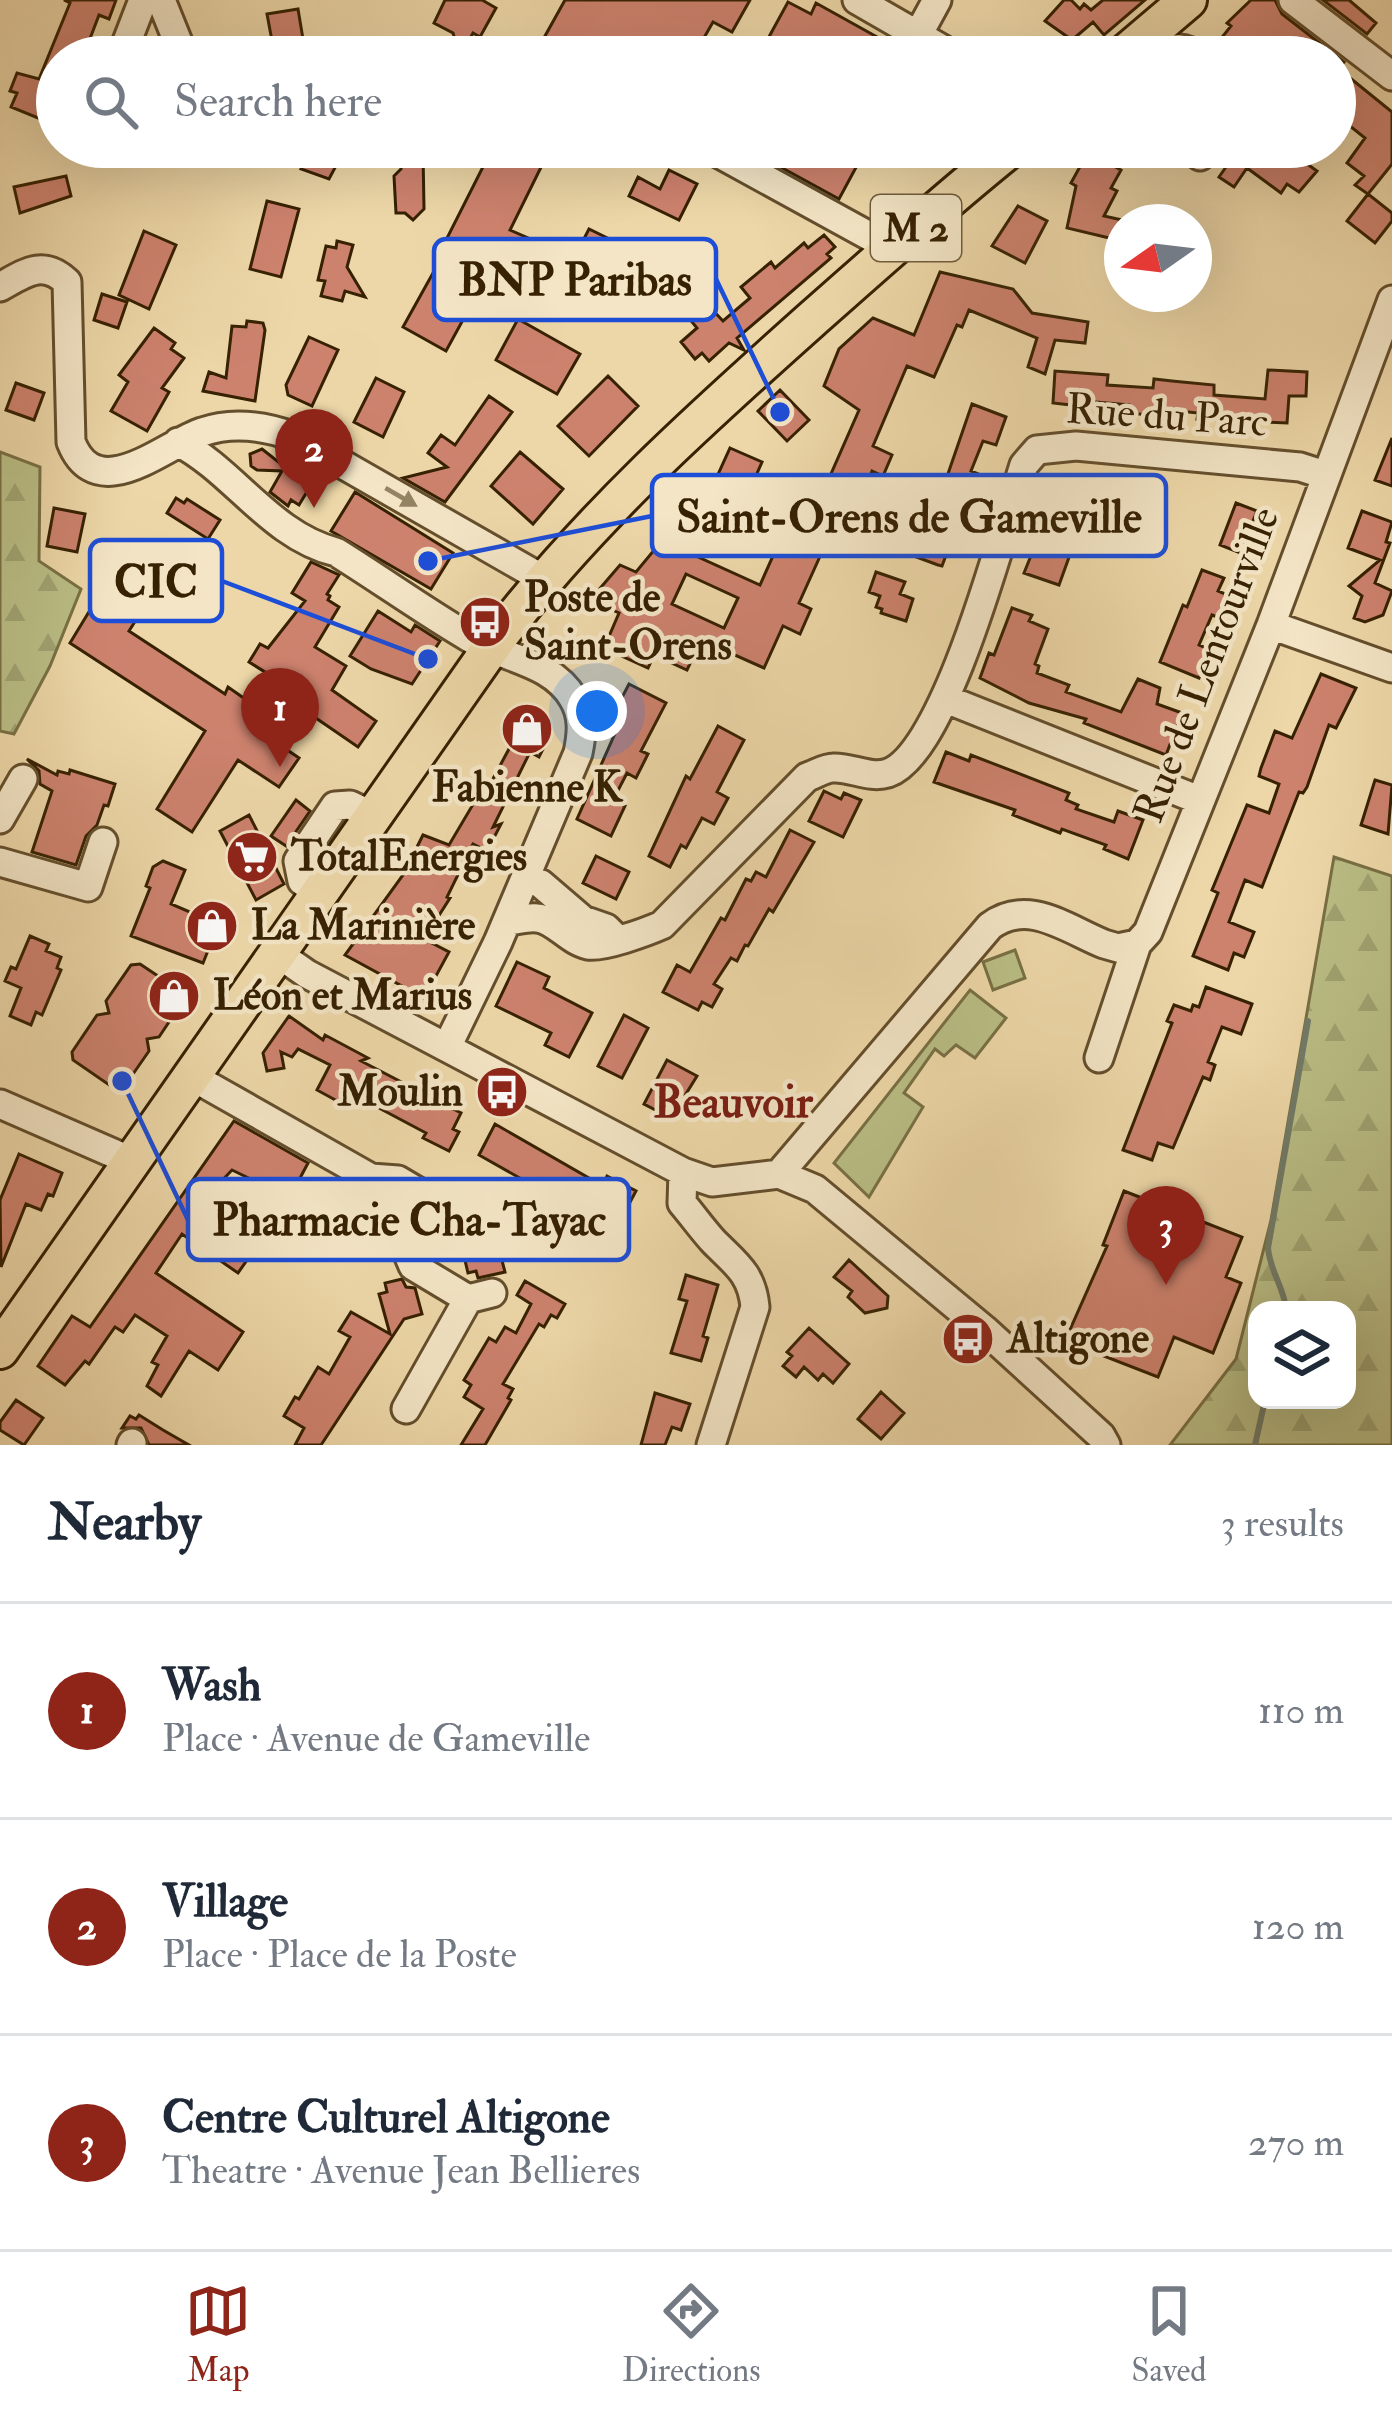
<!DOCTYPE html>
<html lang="en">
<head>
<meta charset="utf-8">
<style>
	body { margin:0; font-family:"IM FELL Double Pica",serif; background:#f2f2f3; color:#1f2937 }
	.controls { position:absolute; right:36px; bottom:36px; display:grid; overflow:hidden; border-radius:24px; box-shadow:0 12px 48px #0002 }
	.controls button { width:108px; height:108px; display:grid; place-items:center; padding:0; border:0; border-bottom:3px solid #e0e1e3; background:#fff; color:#1f2937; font:60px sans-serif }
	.compass { position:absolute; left:1104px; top:204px; width:108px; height:108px; border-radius:50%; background:#fff; box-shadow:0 12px 48px #0002; rotate:256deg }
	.you { position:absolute; left:597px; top:711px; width:42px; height:42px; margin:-30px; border:9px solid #fff; border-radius:50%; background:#1a73e8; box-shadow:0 0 0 18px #1a73e833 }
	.badge { display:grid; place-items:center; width:78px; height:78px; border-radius:50%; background:#8f2418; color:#fff; font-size:39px; font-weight:700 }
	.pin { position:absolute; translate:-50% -99px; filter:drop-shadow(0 3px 6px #0008) }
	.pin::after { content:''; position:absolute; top:63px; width:42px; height:36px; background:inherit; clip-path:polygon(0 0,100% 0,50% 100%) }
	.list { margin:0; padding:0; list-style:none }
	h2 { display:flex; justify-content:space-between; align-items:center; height:156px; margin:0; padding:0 48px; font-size:51px }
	h2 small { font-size:39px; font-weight:400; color:#747a83 }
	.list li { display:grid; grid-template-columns:78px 1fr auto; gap:36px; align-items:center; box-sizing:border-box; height:216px; padding:0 48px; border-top:3px solid #e0e1e3 }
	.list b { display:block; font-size:45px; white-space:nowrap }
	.list p { margin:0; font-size:39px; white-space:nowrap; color:#747a83 }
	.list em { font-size:39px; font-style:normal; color:#747a83 }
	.icon { flex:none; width:66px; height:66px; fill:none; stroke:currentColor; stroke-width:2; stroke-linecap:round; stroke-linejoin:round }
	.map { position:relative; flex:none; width:1392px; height:1445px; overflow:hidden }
	.search { position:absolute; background:#fff; box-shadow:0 12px 48px #0002; left:36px; right:36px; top:36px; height:132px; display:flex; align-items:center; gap:30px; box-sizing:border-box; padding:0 42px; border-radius:66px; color:#747a83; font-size:45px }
	.sheet { height:804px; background:#fff }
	nav { display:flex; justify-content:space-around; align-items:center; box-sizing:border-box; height:168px; border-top:3px solid #e0e1e3; background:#fff; font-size:33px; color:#747a83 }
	nav a { display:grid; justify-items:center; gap:6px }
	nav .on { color:#8f2418 }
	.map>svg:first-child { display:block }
	.green { fill:#babe86; stroke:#787044; stroke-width:3 }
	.forest { fill:url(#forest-firs); stroke:#787044; stroke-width:3; fill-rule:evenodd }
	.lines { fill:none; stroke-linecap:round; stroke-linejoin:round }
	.stream { stroke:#727c69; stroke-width:6 }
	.building { fill:#cd826e; stroke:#362102; stroke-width:3; fill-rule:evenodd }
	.minor-casing { stroke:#644e2c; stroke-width:33 }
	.major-casing { stroke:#362102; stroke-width:42 }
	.minor { stroke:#f3e5c6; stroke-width:27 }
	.major { stroke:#edd7a8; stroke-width:36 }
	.oneway { fill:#948364 }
	.labels { text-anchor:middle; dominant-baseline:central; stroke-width:9; stroke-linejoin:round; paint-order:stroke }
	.shield { fill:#f3e5c6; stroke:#6f5c3d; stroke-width:3 }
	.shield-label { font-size:39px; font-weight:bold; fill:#362102 }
	.street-label { font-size:42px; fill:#362102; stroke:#f3e5c6 }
	.poi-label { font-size:42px; font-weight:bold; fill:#362102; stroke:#f3e5c6; text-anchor:start }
	.neighbourhood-label { font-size:45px; font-weight:bold; fill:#7a1f14; stroke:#f3e5c6 }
	.leader { fill:none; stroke:#1d4ed8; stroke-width:4.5 }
	.callout-dot { fill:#1d4ed8; stroke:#f3e5c6; stroke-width:4.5 }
	.callout { fill:#f3e5c6; stroke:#1d4ed8; stroke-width:4.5 }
	.callout-label { font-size:45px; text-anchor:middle; font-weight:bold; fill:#362102 }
</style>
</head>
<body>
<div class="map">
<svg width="1392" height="1445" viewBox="0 0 1392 1445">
	<defs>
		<pattern id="forest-firs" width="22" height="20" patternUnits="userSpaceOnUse" patternTransform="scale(3)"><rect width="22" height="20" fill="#babe86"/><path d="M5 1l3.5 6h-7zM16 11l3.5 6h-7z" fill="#a0a372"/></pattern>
	</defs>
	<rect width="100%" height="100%" fill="#edd7a8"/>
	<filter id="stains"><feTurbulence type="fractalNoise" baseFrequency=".00167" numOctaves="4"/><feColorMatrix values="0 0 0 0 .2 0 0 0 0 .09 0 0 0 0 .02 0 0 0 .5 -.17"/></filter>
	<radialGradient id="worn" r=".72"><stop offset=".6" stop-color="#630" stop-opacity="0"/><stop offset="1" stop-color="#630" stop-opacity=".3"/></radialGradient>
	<!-- green -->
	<path class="green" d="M1015,950L1025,978L993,990L983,962Z
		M970,990L1006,1018L975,1058L956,1045L944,1056L935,1049L904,1093L923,1107L869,1197L834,1163Z"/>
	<!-- forest -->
	<path class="forest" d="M0,452L40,467L39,561L81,589L50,666L14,734L0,731Z
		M1334,857L1392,876V1445H1170L1236,1359L1271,1220ZM1257,1310H1347V1400H1257Z"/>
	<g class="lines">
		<!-- stream -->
		<path class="stream" d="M1286,1310C1285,1289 1270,1272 1268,1248L1308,1021
			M1255,1445L1265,1400"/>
	</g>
	<!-- building -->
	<path class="building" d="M64,0H116L109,19L99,15L83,57H57V84L43,120L11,107L17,93L10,91L17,73L39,79L70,3Z
		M445,0H482L496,8L480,37L473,33L460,57L453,33L434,23Z
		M565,0H750L732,32L713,22L693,57H583L545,36Z
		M1064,0H1071L1080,9L1084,4L1091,10L1103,0H1145L1104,35L1093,22L1072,40L1045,21Z
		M1251,0H1275L1282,14L1344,62L1339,69L1392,112V164L1368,194L1392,213V221L1375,243L1347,221L1368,194L1355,185L1364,176L1347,163L1365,138L1335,114V57H1217L1219,41L1231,26L1227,23Z
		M1323,0H1349L1376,23L1367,34Z
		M788,2L811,14L816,3L913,57H844L813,40L803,57H758Z
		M298,9L303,39L296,57H275L267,14Z
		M311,147H346L329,179L301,169Z
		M401,147L423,152L424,209L413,220L405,213H396L394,176L401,169Z
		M493,147H551L510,230L574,258L589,229L640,254L651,262L649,266L660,272L640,311L635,309L633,314L542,263L522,292L488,274L446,351L403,327L448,246L444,244Z
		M744,147H867L839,199Z
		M1240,147H1302L1296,156L1317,171L1299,192L1287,184L1281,193L1247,168L1234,187L1219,177Z
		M1088,152L1121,170L1111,188L1117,191L1104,216L1122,220V241L1067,228L1076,186L1071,183Z
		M669,170L697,184L679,220L629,196L638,177L660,189Z
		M66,176L71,196L20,213L14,187Z
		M267,201L299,209L281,277L250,269Z
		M1018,206L1047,221L1025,263L992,246Z
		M144,231L176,245L149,309L119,295Z
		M824,235L835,247L827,254L831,258L737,338L744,350L729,343L709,361L702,353L695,359L681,342L697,328L674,300L690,286L723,321L750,298L741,287L771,262L775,268L804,243L808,248Z
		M337,241L353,245L347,267L365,297L345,291L342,301L321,296L325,281L318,280L326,246L336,248Z
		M940,272L1013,289L1032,313L1088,322L1085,343L1055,340L1045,374L1028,367L1037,338L969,310L962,327L957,325L934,377L907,366L873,446L892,455L883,476L872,471L848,540L831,532L799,603L811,609L800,634L783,626L764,668L701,640L687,670L654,655L648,668L604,648L619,613L590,600L620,565L636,572L675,525L666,521L679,491L718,508L696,556L760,585L806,482L840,497L827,483L859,410L824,386L839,349L873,318L914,335ZM686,574L738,598L724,628L672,604Z
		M102,294L127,302L118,328L94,320Z
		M518,319L580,354L557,394L496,360Z
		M247,321L263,323L265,330L255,401L203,391L209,372L226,378L232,326L246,327Z
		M154,328L175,343L171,349L184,358L162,388L169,392L147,431L111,411L128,382L119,375Z
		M309,337L338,350L312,406L288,395L286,385Z
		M1268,370L1307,372L1306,396H1289L1287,423L1197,419L1198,413L1150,408L1149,415L1129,413V405L1071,400V405L1053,403L1055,371L1108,375L1107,385L1153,388L1154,379L1172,381L1214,385V395L1265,399Z
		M608,376L638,406L589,456L558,426Z
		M376,378L404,392L383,437L354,422Z
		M16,383L44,393L34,420L6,410Z
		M780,390L809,420L787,441L758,411Z
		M489,396L512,412L445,502L403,478L447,467L428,453L441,435L455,445Z
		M972,404L1006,417L996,445L983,441L971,471L981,475L977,486L982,489L973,514L963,510L942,566L938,565L903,552L913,520L930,526Z
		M1392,438V486L1375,480Z
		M730,448L762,462L747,496L715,481Z
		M262,449L281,464L287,453L304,463L296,472L311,485L299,505L291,500L288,506L270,492L282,471L257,470L251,466L250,454Z
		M520,452L563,489L533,524L491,486Z
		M1063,476L1106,492L1098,516L1077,508L1063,545L1072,549L1059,585L1024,573Z
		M355,492L453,553L431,589L331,531Z
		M176,498L184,503L187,499L220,520L208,539L167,513Z
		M1236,503L1257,511L1248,533L1255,535L1248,556L1220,545Z
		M54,508L85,514L77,552L47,546Z
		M1362,511L1392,522L1386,542L1390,543L1375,583L1392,591L1383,615L1365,622L1354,618L1362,596L1349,586L1380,560L1348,548Z
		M121,559L140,570L135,577L155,590L129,631L225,694L228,687L268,715L258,730L299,758L279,787L238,760L192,832L157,809L205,731L70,643Z
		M311,562L339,575L327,594L330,596L328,600L339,607L315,647L346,666L332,690L376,721L358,747L294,703L300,694L249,662L260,644L268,648L305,601L292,593Z
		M1202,570L1224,578L1218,591L1232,597L1223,619L1212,615L1199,645L1211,650L1199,678L1160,662L1183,605L1187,607Z
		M876,572L905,582L900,594L913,599L906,621L881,613L882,609L876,607L880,596L869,592Z
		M1012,608L1032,615L1029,621L1048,629L1035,664L1039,666L1037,673L1069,685L1066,692L1121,712L1138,679L1160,688L1157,704L1182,713L1166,755L1084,723L1086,719L1029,703L980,678L989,653L994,655Z
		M378,611L411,632L415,625L440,641L412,684L371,669L350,656Z
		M1321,674L1356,688L1336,728L1329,725L1307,787L1303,793L1299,792L1262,887L1245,880L1229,922L1254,932L1244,957L1234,953L1228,970L1193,956L1218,893L1212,890L1247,805L1269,813L1279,784L1259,776L1261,768L1275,731L1292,738Z
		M629,684L666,703L641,751L648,754L636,778L627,773L613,800L625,806L611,836L577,819L625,711L617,707Z
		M525,719L542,727L546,743L539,757L530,752L493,827L501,824L487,851L473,844L447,897L450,898L424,939L449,952L424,998L345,955L403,875L423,835L449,845L475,801L480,803Z
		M718,726L744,740L717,792L728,798L714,824L702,818L686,848L681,845L670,867L649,856L686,776L690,779Z
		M946,752L969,761L971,755L1069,793L1066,800L1078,805L1076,809L1114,822L1118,811L1143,820L1128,859L1104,849L1106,845L1062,829L1060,833L1013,815L1015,810L934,782Z
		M27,759L57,775L58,771L69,774L70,770L115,784L108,806L104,805L97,825L86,836L76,865L32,852L52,791L40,784L39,771Z
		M1375,780L1392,785L1388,834L1361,825Z
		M824,791L841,799L844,793L861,800L843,837L809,821Z
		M296,800L310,811L286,846L271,836Z
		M249,815L284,884L256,900L220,831Z
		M790,830L814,842L773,912L769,909L748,946L745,945L737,961L731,958L714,984L722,989L712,1007L702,1002L698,1010L663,992L677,965L690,972L721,918L725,920L746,879L751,881L756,872L766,877Z
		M596,856L629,872L616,899L583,883Z
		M163,861L185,870L171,904L218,924L215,931L220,943L209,948L203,963L131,936L150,888L146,886L153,867Z
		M30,936L49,944L46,951L61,957L57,968L61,970L42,1015L36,1012L31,1025L10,1016L21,988L5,981L11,967L16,969Z
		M517,962L549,977L544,988L592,1013L569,1057L545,1045L551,1033L496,1006Z
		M140,964L182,992L183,1001L159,1037L147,1039L149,1051L124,1087L115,1089L73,1060L72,1052L97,1015L109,1013L106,1001L131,965Z
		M1206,987L1252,1004L1241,1034L1222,1027L1208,1062L1215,1065L1210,1080L1203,1077L1173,1148L1158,1143L1152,1160L1123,1150L1172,1023L1167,1021L1174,1005L1191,1011L1193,1005L1199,1007Z
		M624,1015L648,1028L622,1078L598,1066Z
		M289,1016L323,1040L325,1035L368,1058L361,1061L461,1113L453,1129L459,1132L449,1151L423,1138L426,1133L345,1090L339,1102L317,1090L330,1065L298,1049L292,1057L281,1052L284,1068L267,1071L263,1053Z
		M667,1060L697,1076L671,1118L644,1104Z
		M234,1121L308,1163L289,1199L280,1194L258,1224L268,1230L238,1273L182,1234L156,1273L243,1332L218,1370L189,1351L161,1396L147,1386L158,1365L152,1362L167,1336L135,1315L123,1332L115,1327L89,1364L85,1361L65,1385L38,1366L72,1316L90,1327ZM232,1170L265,1186L244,1215L211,1192Z
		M495,1124L603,1186L607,1176L636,1191L618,1225L599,1216L596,1221L479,1155Z
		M19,1154L62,1173L53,1196L48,1194L41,1210L26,1204L1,1267L0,1200Z
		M1124,1191L1242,1237L1226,1277L1241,1283L1213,1353L1174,1337L1158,1377L1065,1341L1107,1246L1103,1245Z
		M463,1224L468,1244L488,1239L490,1247L498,1245L505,1272L478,1278L476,1271L468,1273L463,1252L443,1258L440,1249L433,1251L428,1233Z
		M849,1260L888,1296L887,1308L865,1313L848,1297L852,1291L834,1277Z
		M686,1275L718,1285L703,1336L708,1338L701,1361L671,1353L687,1301L679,1299Z
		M402,1279L406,1287L415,1288L422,1314L404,1319L321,1445H295L304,1428L284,1416L295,1397L299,1399L318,1367L329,1374L350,1337L339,1331L351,1312L390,1334L379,1294L387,1292L385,1283Z
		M525,1281L565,1304L557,1318L551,1315L544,1327L539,1324L503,1384L513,1389L508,1398L511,1400L485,1445H461L483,1409L464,1397L471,1385L464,1380L489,1338L496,1342L505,1327L516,1333L531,1304L517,1295Z
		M809,1328L849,1364L833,1383L823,1374L818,1380L804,1367L796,1377L783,1366L792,1356L787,1352Z
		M881,1392L904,1413L881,1439L858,1419Z
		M655,1393L690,1404L681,1430L672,1427L665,1445H641Z
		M16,1400L43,1418L24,1445L0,1430V1422Z
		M139,1415L163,1430L189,1445H149L141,1428H122L130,1416L136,1419Z"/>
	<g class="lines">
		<!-- minor casing -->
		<g class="minor-casing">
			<path id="minor" d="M161,0L184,57
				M857,0L956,57
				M1293,0L1392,76
				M919,33L937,0
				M1159,52C1176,48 1184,46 1199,57
				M121,57L143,0
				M707,147L893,249
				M1200,156L1206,147
				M0,287C25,273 43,259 67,282L71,442C97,508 165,444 202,432C233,421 265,426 295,437L543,579
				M178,442C234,471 271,536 336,552C381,580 424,611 470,638C504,659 551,661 573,698C584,716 582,734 578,753L498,942L447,1047
				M1271,625L1392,668
				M946,699L1199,800
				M0,819L23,779
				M0,862L88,887L103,842
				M541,884L583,920L606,928L616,938
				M319,893L302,881L298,861L335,806L350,805L373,816
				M508,921C517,920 528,917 537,918C554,919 569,941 588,945C602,948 646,932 662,925L807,777C816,774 825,768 833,768C852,767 869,779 888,773C946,753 1004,527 1024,465L1037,450L1076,446L1300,467L1325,475
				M277,953L307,974L683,1172L712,1182L779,1174L815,1189L986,1331L1101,1436L1106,1445
				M1099,1058L1137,944L1148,932L1271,625L1392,300
				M191,1076L371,1178L398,1180L420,1193L399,1233L361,1219L371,1178
				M0,1104L131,1161
				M683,1172L682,1203C693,1216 703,1230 714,1242C736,1264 752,1274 755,1307L711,1445
				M779,1174L990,926C1028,898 1065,928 1104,944L1118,948L1137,944
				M399,1233L413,1266L468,1299L492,1293
				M406,1409L468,1299
				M131,1445L132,1443"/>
		</g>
		<!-- major casing -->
		<g class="major-casing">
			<path id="major" d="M1121,57L1188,0
				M0,1350L500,635C591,517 699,420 810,321C876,263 942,203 1012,147"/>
		</g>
		<!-- minor -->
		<use href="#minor" class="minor"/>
		<!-- major -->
		<use href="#major" class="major"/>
	</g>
	<!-- one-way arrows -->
	<defs><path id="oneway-solid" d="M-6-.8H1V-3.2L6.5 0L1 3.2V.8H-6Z" transform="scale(3)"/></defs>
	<use class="oneway" href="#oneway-solid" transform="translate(401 497) rotate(30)"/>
	<!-- icons -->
	<defs>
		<g id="bus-disc" transform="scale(2.7)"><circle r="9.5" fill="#8f2418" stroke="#f3e5c6"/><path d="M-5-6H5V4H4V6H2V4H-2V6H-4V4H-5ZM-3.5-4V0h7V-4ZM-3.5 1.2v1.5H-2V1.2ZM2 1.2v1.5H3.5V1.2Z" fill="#fff"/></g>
		<g id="shop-disc" transform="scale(2.7)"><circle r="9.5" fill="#8f2418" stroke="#f3e5c6"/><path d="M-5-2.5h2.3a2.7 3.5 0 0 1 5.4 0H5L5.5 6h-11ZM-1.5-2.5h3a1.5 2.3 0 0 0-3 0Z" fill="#fff"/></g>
		<g id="supermarket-disc" transform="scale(2.7)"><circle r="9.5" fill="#8f2418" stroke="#f3e5c6"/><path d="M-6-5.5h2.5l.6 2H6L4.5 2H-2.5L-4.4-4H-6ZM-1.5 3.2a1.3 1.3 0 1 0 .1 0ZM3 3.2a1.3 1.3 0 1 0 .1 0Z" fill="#fff"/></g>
	</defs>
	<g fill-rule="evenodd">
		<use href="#bus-disc" x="485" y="622"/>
		<use href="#shop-disc" x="527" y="729"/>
		<use href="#supermarket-disc" x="252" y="857"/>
		<use href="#shop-disc" x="212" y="926"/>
		<use href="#shop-disc" x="174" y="996"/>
		<use href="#bus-disc" x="502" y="1092"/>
		<use href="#bus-disc" x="968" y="1339"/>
	</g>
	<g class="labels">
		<!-- shield labels -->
		<rect class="shield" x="871" y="195" width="90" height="66" rx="9"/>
		<g class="shield-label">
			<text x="916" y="228">M 2</text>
		</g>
		<!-- street labels -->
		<g class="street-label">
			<text transform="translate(1167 416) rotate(4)">Rue du Parc</text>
			<text transform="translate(1207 665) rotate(-69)">Rue de Lentourville</text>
		</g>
		<!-- poi labels -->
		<g class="poi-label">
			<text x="524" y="598">Poste de<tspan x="524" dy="48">Saint-Orens</tspan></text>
			<text x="527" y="788" text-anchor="middle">Fabienne K</text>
			<text x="291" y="857">TotalEnergies</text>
			<text x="251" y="926">La Marinière</text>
			<text x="213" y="996">Léon et Marius</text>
			<text x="463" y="1092" text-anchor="end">Moulin</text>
			<text x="1007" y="1339">Altigone</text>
		</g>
		<!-- neighbourhood labels -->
		<g class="neighbourhood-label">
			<text x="733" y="1103">Beauvoir</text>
		</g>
	</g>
	<!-- callouts -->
	<path class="leader" d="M780 412L716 279M428 561L652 516M428 659L222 581M122 1081L188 1220"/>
	<g class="callout-dot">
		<circle cx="780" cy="412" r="12"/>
		<circle cx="428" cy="561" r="12"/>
		<circle cx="428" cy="659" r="12"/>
		<circle cx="122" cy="1081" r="12"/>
	</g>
	<g class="callout">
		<rect x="434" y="239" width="282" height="81" rx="12"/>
		<rect x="652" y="475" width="514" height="81" rx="12"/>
		<rect x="90" y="540" width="132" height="81" rx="12"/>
		<rect x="188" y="1179" width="441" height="81" rx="12"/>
	</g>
	<g class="callout-label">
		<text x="575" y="295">BNP Paribas</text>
		<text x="909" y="532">Saint-Orens de Gameville</text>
		<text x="156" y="597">CIC</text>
		<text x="409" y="1235">Pharmacie Cha-Tayac</text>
	</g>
	<rect width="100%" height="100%" filter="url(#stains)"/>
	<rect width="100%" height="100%" fill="url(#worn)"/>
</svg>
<div class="controls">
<button><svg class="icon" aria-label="layers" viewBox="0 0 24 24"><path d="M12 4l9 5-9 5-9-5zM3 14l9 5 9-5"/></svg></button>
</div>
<svg class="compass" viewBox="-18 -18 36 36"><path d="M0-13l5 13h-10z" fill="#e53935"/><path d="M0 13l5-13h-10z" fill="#747a83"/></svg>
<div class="you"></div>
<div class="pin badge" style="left:280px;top:767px">1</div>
<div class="pin badge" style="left:314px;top:508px">2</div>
<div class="pin badge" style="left:1166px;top:1285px">3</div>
<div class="search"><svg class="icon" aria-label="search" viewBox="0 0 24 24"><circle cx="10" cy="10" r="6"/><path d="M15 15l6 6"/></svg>Search here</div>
</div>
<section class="sheet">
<h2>Nearby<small>3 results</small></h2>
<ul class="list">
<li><span class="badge">1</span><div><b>Wash</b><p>Place · Avenue de Gameville</p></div><em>110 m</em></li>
<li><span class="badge">2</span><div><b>Village</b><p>Place · Place de la Poste</p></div><em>120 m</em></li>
<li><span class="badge">3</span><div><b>Centre Culturel Altigone</b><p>Theatre · Avenue Jean Bellieres</p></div><em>270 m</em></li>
</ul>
</section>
<nav>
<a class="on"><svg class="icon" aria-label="map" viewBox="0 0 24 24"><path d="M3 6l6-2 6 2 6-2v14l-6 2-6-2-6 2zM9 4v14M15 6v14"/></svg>Map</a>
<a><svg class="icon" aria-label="directions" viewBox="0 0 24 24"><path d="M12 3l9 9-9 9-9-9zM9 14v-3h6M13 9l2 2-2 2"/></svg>Directions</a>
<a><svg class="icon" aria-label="saved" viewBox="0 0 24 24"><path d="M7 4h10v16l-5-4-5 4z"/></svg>Saved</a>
</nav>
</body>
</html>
